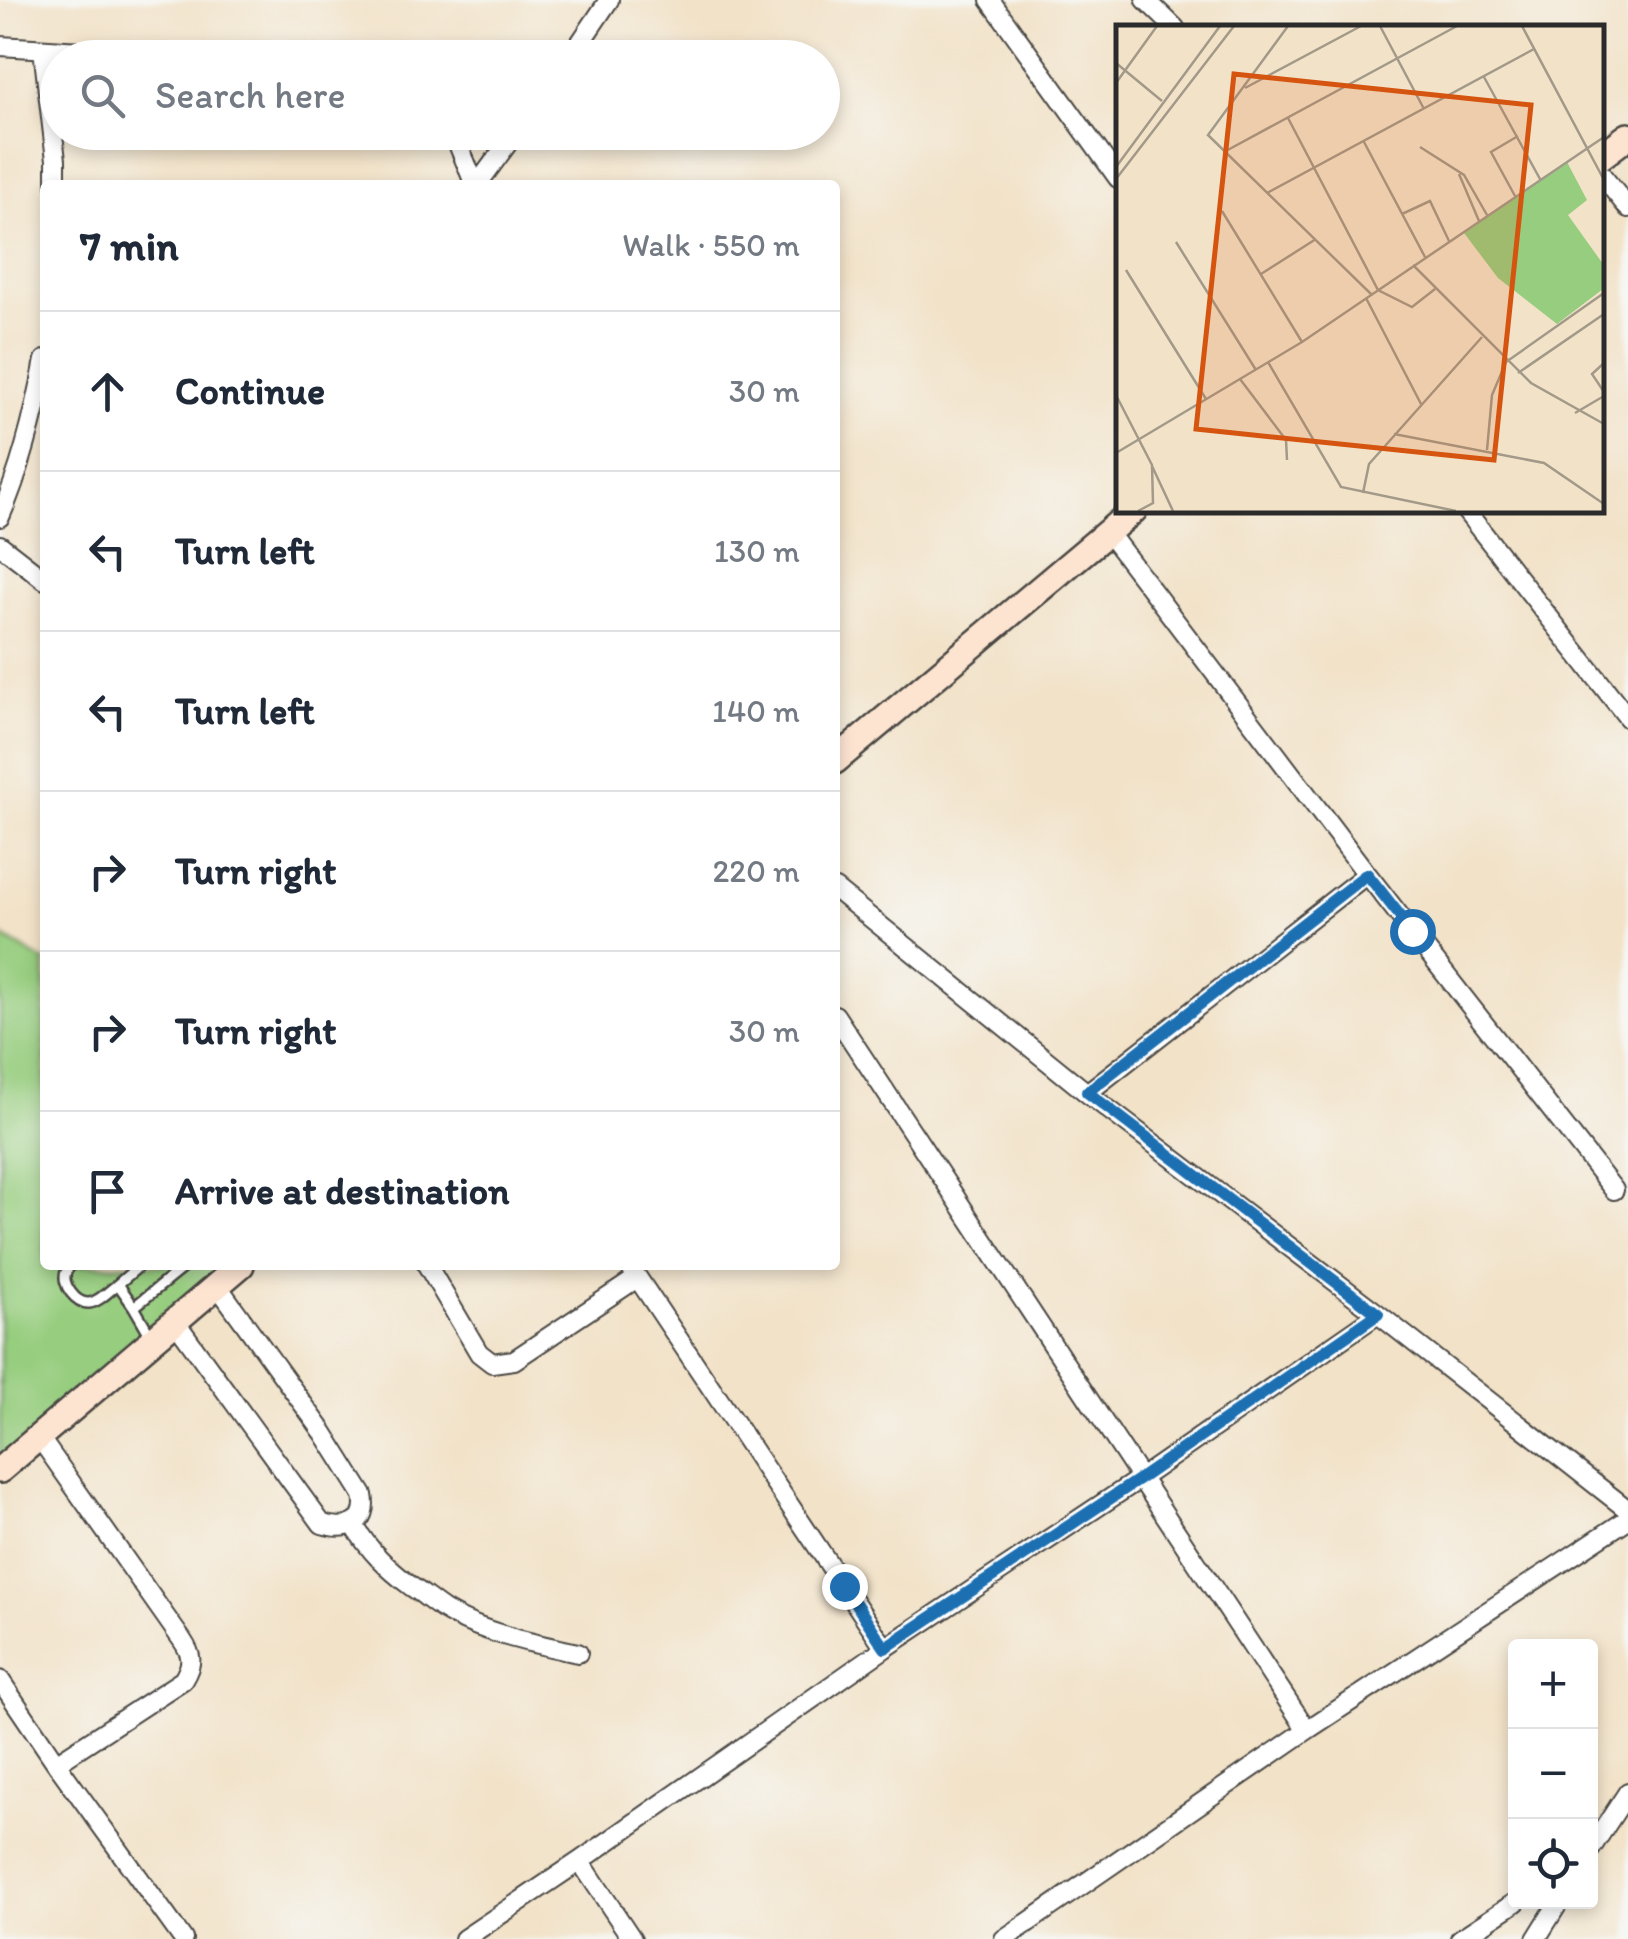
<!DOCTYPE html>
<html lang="en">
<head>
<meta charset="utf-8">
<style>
	body { margin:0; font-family:Itim,sans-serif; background:#f2f2f3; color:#1f2937 }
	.controls { position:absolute; right:30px; bottom:30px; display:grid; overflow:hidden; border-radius:10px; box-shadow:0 5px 15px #0003 }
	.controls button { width:90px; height:90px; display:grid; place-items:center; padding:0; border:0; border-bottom:2px solid #e0e1e3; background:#fff; color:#1f2937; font:50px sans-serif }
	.stop { position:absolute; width:30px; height:30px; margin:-22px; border:8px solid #1f6fb2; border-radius:50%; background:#fff }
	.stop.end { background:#1f6fb2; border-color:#fff; box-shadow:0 2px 10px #0008 }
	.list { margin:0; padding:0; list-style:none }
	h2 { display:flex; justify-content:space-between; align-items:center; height:130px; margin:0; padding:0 40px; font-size:42px }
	h2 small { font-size:32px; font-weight:400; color:#747a83 }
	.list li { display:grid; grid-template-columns:65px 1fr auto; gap:30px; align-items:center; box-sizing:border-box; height:160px; padding:0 40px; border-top:2px solid #e0e1e3 }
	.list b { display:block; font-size:38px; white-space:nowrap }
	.list em { font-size:32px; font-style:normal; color:#747a83 }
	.icon { flex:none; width:55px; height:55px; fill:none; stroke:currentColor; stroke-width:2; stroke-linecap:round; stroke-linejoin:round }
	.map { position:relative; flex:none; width:1628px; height:1939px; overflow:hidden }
	.search { position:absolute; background:#fff; box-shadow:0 5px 15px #0003; left:40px; top:40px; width:800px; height:110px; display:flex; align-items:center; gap:25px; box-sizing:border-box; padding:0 35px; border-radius:55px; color:#747a83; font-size:38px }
	.panel { position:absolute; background:#fff; box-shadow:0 5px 15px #0003; left:40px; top:180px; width:800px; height:1090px; border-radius:10px }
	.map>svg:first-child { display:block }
	.green { fill:#97cd7f; stroke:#617c55; stroke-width:2.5 }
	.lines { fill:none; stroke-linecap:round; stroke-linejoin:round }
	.service-casing { stroke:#494643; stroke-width:14 }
	.minor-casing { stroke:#494643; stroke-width:22 }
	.secondary-casing { stroke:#494643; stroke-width:30 }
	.service { stroke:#fff; stroke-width:9 }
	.minor { stroke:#fff; stroke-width:18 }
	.secondary { stroke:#fde4d1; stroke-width:25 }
	.route { stroke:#1f6fb2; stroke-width:12 }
	.inset-road { fill:none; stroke:#a29989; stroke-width:2.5 }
	.view { fill:#d5540f; fill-opacity:0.15; stroke:#d5540f; stroke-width:5 }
	.inset-edge { fill:none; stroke:#2b2b2b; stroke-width:5 }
</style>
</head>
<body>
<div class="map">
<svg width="1628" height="1939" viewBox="0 0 1628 1939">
	<rect width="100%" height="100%" fill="#f6f6f2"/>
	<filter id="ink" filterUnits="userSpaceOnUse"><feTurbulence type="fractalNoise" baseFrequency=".01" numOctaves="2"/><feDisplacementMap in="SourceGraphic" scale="20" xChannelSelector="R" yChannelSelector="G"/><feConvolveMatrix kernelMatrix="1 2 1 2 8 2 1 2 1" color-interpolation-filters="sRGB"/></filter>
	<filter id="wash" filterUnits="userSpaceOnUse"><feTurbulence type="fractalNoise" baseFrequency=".0048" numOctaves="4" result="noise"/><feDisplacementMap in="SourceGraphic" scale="40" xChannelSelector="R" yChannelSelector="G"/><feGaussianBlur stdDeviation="2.25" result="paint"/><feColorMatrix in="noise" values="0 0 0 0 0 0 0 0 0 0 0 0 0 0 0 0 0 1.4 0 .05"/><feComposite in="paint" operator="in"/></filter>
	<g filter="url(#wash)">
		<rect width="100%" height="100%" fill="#f2e2c8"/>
		<!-- green -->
		<path class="green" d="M0,935L45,962V1265H230L0,1461Z"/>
	</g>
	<g filter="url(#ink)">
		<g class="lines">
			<!-- service casing -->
			<g class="service-casing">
				<path id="service" d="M71,1265C69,1267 67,1269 66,1272C61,1284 76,1304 89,1303C99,1302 110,1290 118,1284
					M140,1265L118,1284L134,1307L152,1338
					M134,1307L186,1265"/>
			</g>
			<!-- minor casing -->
			<g class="minor-casing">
				<path id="minor" d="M990,0L1118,178
					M1146,0L1175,28
					M0,46L196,58
					M43,49L56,160V185
					M570,58L609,0
					M453,132L475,185
					M1600,173L1628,208
					M477,185L516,132
					M1465,510L1628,718
					M0,517C22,467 35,414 45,360
					M1107,531L1367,874L1614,1190
					M0,545L45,580
					M835,889L1087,1093L1378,1314L1628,1510
					M835,1015L1307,1730
					M1087,1093L1367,874
					M427,1265L479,1353L492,1363L514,1360L637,1278
					M629,1265L885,1648
					M175,1321L322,1524C346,1531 369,1525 363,1495L324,1433L217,1285
					M39,1437L182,1640C193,1656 193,1663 183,1680L56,1763
					M354,1525C369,1551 388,1569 412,1587C423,1594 433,1603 444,1610C481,1633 536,1644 578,1653
					M0,1680L56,1763L183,1939
					M1590,1850L1628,1792
					M580,1861L632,1939
					M464,1939L580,1861L885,1648L1141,1478L1378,1314
					M1004,1939L1307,1730L1628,1519
					M1460,1939L1516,1902
					M1536,1939L1559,1902"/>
			</g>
			<!-- secondary casing -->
			<g class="secondary-casing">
				<path id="secondary" d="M1600,157L1628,136
					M835,761L1134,510
					M0,1470L241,1265"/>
			</g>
			<!-- service -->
			<use href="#service" class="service"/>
			<!-- minor -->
			<use href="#minor" class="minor"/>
			<!-- secondary -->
			<use href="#secondary" class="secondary"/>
		</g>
	</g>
	<g class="lines" filter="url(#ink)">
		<!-- route -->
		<path class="route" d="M844,1586L885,1648L1141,1478L1378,1314L1087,1092L1367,874L1412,931"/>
	</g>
	<!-- overview -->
	<g transform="translate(1116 25)">
		<rect width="488" height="488" fill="#f2e2c8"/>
		<path d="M451,137L471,175L452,190L487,239V264L441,299L382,253L348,208Z" fill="#97cd7f"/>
		<path class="inset-road" d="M172,1L92,110L255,269M264,1L308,84M406,1L488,155M0,38L46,76M368,52L424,154M0,58L41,1M129,63L245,1M172,93L262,265L296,282L319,264M248,117L309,232M304,122L348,150L371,190M108,127L341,1M0,142L104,1M343,149L363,196M0,154L118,1M151,168L418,24M399,171L375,127L402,111M106,186L186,317M286,189L314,176L333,216M60,217L140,345M297,240L415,358L488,399M10,245L90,374M145,249L200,214M250,273L305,379M152,337L225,462L340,486M488,338L476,349L488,367M402,348L488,289M124,354L170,415L171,435M0,370L36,440L37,478L22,486M459,388L488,371M278,409L428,438L488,479M371,425L376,370L390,337L488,268M0,428L186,317L488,112M36,441L57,486M247,468L253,439L366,312"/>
		<path class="view" d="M118,49L415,80L378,435L80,404Z"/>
		<rect width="488" height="488" class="inset-edge"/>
	</g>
</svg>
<div class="controls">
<button>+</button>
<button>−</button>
<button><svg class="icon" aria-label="locate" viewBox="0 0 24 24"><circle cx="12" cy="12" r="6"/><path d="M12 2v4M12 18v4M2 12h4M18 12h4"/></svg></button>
</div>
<div class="stop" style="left:1412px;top:931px"></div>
<div class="stop end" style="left:844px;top:1586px"></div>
<div class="search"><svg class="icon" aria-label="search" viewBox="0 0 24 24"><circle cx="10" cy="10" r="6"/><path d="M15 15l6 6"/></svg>Search here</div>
<section class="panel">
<h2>7 min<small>Walk · 550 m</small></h2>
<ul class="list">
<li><svg class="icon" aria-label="ahead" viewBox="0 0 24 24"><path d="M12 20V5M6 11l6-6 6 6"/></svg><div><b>Continue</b></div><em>30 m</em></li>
<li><svg class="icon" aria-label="left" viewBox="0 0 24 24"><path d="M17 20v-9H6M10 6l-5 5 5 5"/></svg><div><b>Turn left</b></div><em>130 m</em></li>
<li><svg class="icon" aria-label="left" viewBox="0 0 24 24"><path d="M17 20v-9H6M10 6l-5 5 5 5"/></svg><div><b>Turn left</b></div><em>140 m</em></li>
<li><svg class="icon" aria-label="right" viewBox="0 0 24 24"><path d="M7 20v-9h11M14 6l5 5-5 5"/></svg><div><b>Turn right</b></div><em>220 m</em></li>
<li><svg class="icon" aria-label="right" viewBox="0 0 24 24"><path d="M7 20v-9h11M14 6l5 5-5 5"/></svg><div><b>Turn right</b></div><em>30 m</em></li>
<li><svg class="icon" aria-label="arrive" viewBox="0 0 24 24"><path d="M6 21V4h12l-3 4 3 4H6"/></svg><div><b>Arrive at destination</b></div></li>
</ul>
</section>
</div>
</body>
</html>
